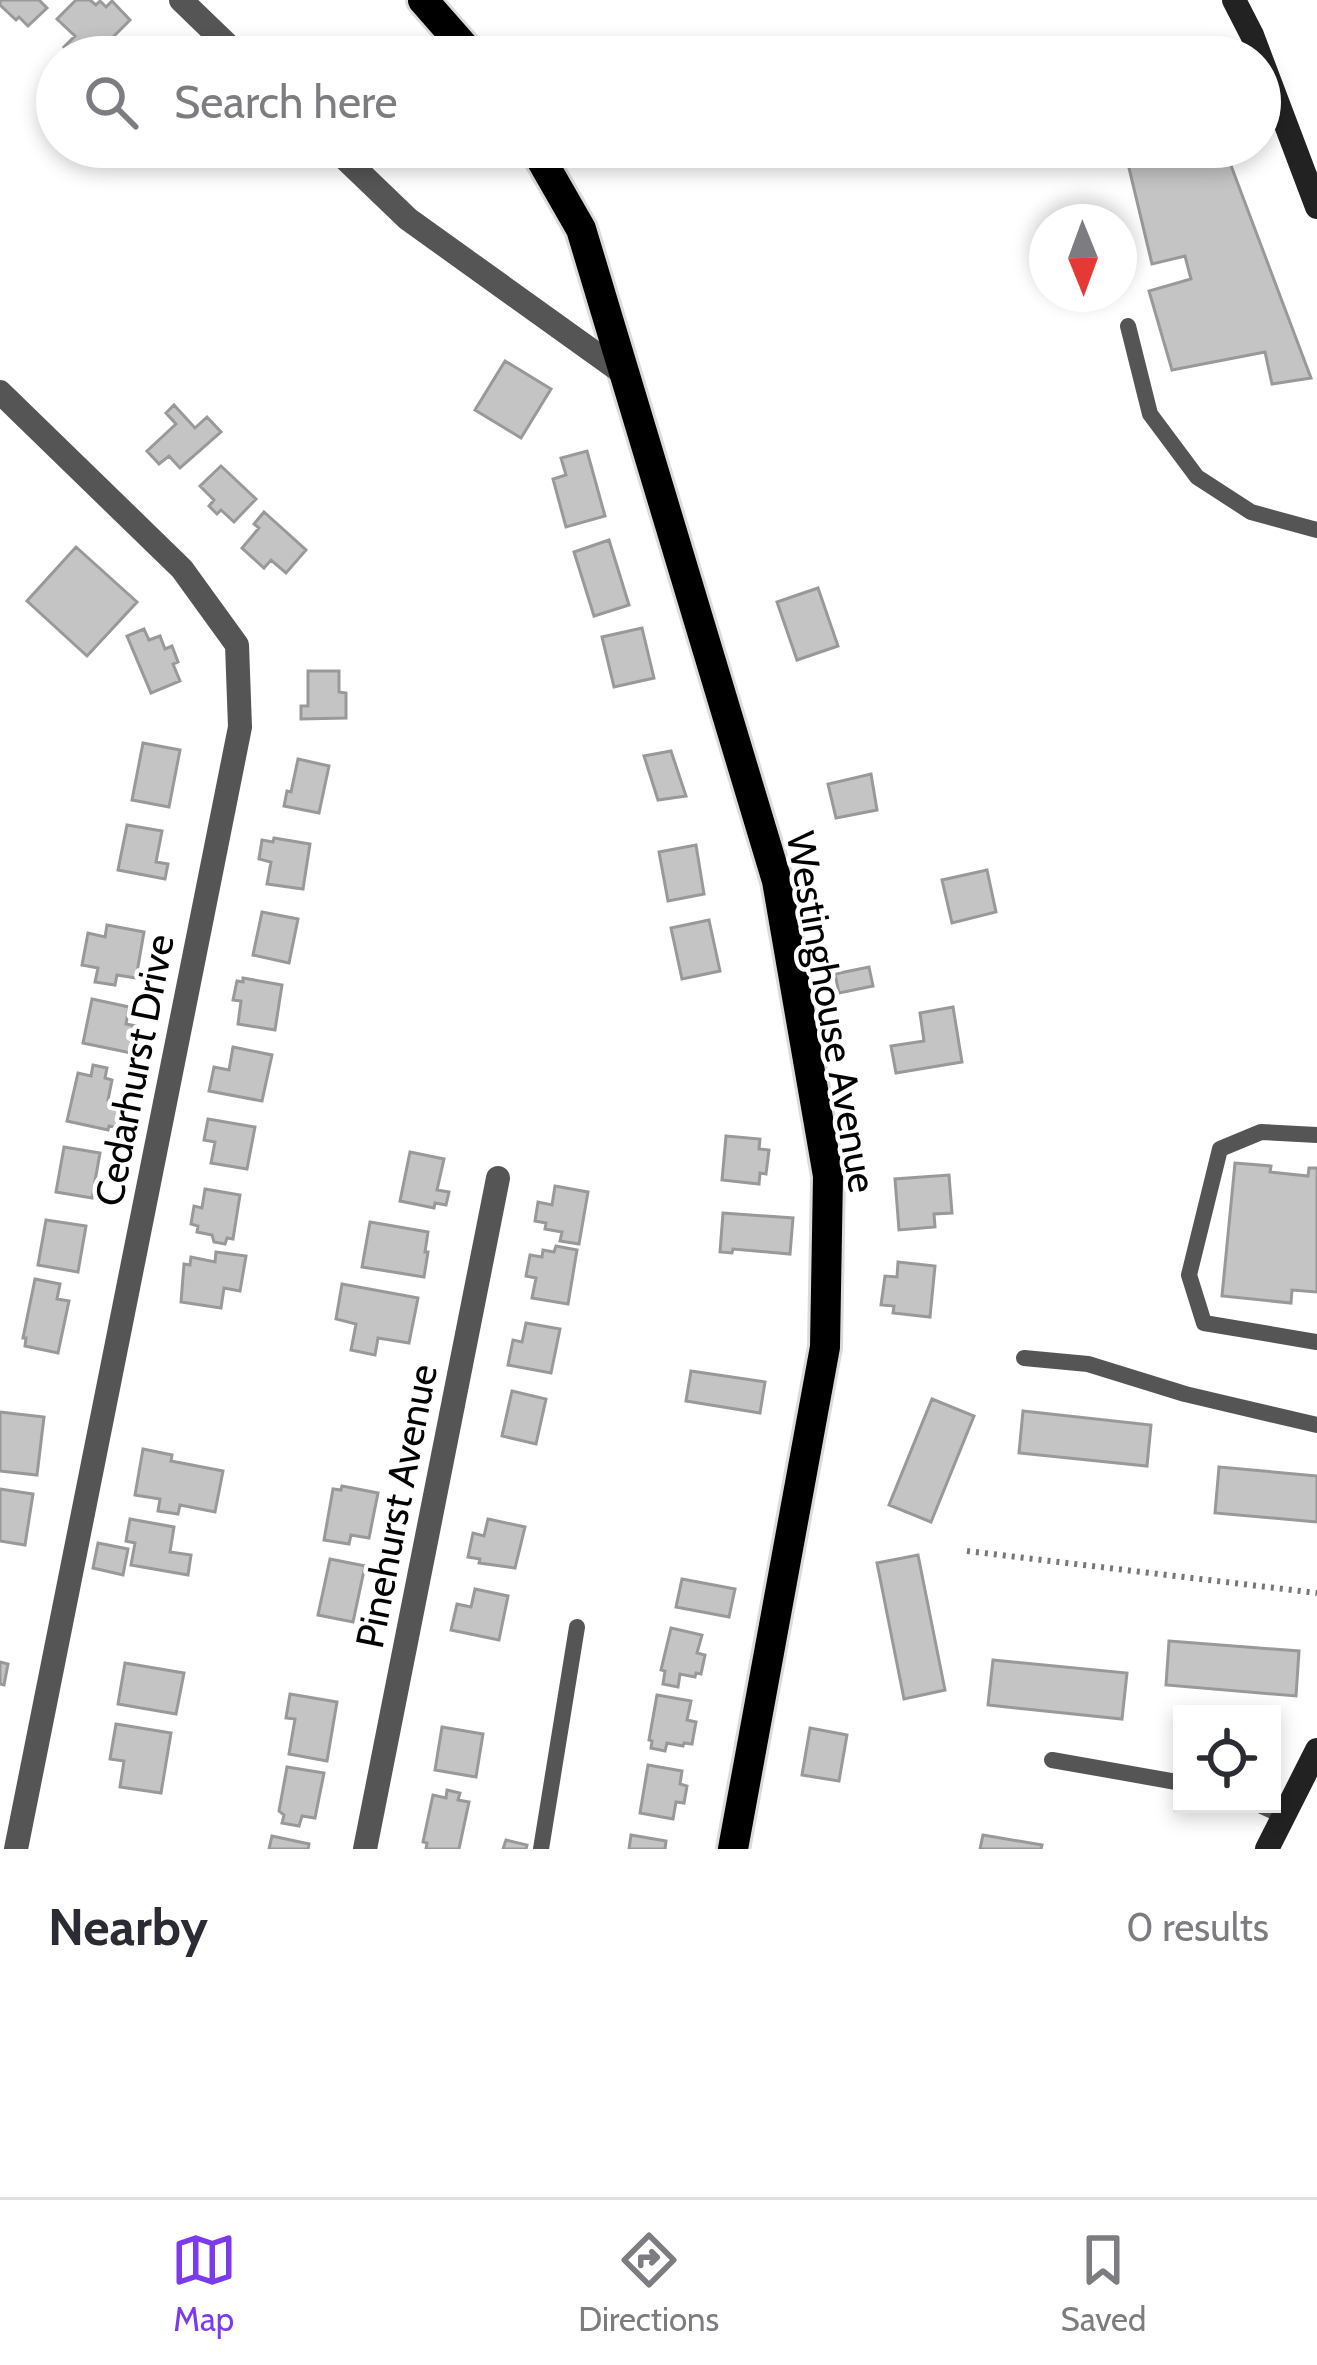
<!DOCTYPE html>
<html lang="en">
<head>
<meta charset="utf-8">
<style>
	body { margin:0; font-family:Cabin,sans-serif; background:#f7f7f7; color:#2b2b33 }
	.controls { position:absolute; right:36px; bottom:36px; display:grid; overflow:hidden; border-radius:0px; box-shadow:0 6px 18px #0003 }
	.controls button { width:108px; height:108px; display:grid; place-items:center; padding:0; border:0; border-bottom:3px solid #e1e1e2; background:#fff; color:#2b2b33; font:60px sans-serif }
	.compass { position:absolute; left:1029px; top:204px; width:108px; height:108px; border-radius:50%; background:#fff; box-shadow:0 6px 18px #0003; rotate:179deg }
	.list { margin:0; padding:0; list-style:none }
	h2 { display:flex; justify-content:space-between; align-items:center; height:156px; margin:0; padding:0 48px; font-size:51px }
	h2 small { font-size:39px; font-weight:400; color:#7c7c81 }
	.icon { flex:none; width:66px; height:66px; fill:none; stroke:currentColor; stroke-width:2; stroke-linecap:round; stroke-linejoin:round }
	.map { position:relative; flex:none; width:1317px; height:1849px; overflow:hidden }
	.search { position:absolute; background:#fff; box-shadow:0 6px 18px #0003; left:36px; right:36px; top:36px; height:132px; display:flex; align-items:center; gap:30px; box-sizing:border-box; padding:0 42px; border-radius:66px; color:#7c7c81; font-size:45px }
	.sheet { height:348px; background:#fff }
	nav { display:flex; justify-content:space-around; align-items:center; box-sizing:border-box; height:168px; border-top:3px solid #e1e1e2; background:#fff; font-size:33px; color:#7c7c81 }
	nav a { display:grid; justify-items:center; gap:6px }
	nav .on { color:#7c3aed }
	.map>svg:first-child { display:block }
	.building { fill:#c4c4c4; stroke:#999; stroke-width:3 }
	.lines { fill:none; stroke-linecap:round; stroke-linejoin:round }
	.primary-casing { stroke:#dbdbdb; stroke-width:36 }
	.path { stroke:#777; stroke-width:6; stroke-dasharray:3 6; stroke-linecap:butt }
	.service { stroke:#555; stroke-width:16 }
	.minor { stroke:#555; stroke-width:24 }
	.secondary { stroke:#222; stroke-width:24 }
	.primary { stroke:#000; stroke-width:30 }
	.labels { text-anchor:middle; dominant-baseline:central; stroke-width:9; stroke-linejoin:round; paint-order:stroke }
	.street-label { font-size:39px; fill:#000; stroke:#fff }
</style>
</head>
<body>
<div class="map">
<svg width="1317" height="1849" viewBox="0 0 1317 1849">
	<rect width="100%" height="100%" fill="#fff"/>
	<!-- building -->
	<path class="building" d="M0,0H39L47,8L28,26L19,17L16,20L0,5Z
		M76,0H90L96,5L100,1L106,7L112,1L130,20L93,57H74L64,47L75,36L57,19Z
		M978,39L984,57H949L946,49Z
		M187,147H228L233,151L221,164L213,157L205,164Z
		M1124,147H1224L1311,378L1272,384L1265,352L1172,370L1149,291L1191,279L1185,256L1152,264Z
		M505,361L551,389L521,438L475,410Z
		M174,405L195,428L207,417L221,432L180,468L169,456L159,464L147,451L176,424L166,413Z
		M587,451L605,516L566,527L553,479L566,475L561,458Z
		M221,466L256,499L234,522L221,510L217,514L209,506L214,500L200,486Z
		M264,512L306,550L286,573L271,560L264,568L242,548L259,528L254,524Z
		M609,540L629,605L594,616L574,552Z
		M76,547L137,602L87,656L27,601Z
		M818,588L838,646L797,660L777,602Z
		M642,628L654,678L614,687L602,637Z
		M144,629L149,640L160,636L165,649L172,646L178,662L173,664L180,681L151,693L127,636Z
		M308,671H339V692L346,693V718L301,719V706H308Z
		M143,743L180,750L169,807L132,800Z
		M671,751L686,796L658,800L644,756Z
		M298,759L329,766L319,813L284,806L287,791L291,792Z
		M871,774L877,810L836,818L828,784Z
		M127,825L162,831L156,862L168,864L165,879L118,870Z
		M274,838L310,844L303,889L267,884L271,862L259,859L262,840L273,842Z
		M696,845L704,894L668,901L659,852Z
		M987,870L996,912L952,923L942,880Z
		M262,912L298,919L289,963L253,955Z
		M709,920L720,971L682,979L671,928Z
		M107,925L144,932L136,978L117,975L115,985L95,982L98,968L82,965L88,933L105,937Z
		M869,967L873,986L839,993L835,974Z
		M243,978L282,985L275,1030L238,1024L241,1001L233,1000L237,981L243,982Z
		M92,999L129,1007L126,1024L136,1026L131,1053L83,1043Z
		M953,1007L962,1062L896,1073L891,1046L924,1041L920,1013Z
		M233,1047L272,1055L262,1101L209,1091L214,1067L229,1070Z
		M93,1065L107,1068L105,1078L112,1080L108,1100L124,1103L119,1128L109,1126L108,1130L67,1121L78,1073L91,1076Z
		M208,1119L255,1127L247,1169L211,1163L215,1142L204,1140Z
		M726,1136L760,1139L759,1149L769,1150L766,1174L760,1173L759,1184L722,1180Z
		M64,1147L100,1153L92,1198L56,1192Z
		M410,1152L444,1159L437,1190L449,1192L446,1205L435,1203L434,1208L400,1201Z
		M1235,1163L1271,1166L1270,1172L1308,1176L1309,1168H1317V1292L1292,1290L1291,1303L1222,1296Z
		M949,1175L952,1213L934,1214L935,1227L899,1230L895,1179Z
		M555,1186L588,1192L579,1244L560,1241L562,1232L545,1229L546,1223L535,1221L538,1202L552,1205Z
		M205,1189L240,1195L233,1239L227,1238L225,1244L214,1242L212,1235L197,1232L198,1226L191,1224L194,1206L202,1208Z
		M723,1213L793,1218L790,1254L733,1249L732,1253L720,1252Z
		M46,1220L86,1226L78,1272L38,1265Z
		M370,1222L428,1232L425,1252H428L424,1277L362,1267Z
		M556,1246L577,1250L568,1304L532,1298L536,1278L526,1276L530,1255L542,1257L543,1250L554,1252Z
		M216,1252L246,1256L240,1291L224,1288L221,1308L181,1302L184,1264L190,1265L191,1257L215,1262Z
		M898,1262L935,1266L930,1317L893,1313L894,1306L881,1305L885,1276L897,1277Z
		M35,1279L60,1284L57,1299L69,1301L58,1353L25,1346L26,1338H23Z
		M342,1284L418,1298L409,1343L378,1338L375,1355L351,1350L356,1324L336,1319Z
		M526,1323L560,1329L551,1373L508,1365L513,1340L522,1342Z
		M691,1371L765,1382L760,1413L686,1401Z
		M512,1391L546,1399L536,1444L502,1436Z
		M932,1399L974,1416L931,1522L889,1505Z
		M1023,1411L1151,1425L1147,1466L1019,1453Z
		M0,1412L44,1417L37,1475L0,1471Z
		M143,1449L172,1455L171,1461L223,1471L215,1512L180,1505L178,1514L158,1511L160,1499L135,1495Z
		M1219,1467L1317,1476V1522L1215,1513Z
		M342,1486L378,1493L369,1538L351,1535L349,1544L324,1540L333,1489L341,1490Z
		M0,1489L33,1494L25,1545L0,1541Z
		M130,1519L174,1527L170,1552L191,1555L188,1575L131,1565L135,1543L126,1541Z
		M488,1519L525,1527L515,1568L479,1563L480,1559L468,1557L473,1533L484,1536Z
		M98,1543L128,1549L123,1575L93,1568Z
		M918,1555L945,1690L904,1699L877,1563Z
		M330,1559L365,1566L353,1622L318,1615Z
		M682,1579L735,1589L729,1617L676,1607Z
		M475,1589L508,1596L499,1640L451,1630L457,1604L471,1607Z
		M671,1628L702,1635L697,1653L705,1655L701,1674L696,1673L695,1677L680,1674L678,1687L663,1684L665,1671L661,1670Z
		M1169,1641L1299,1651L1296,1696L1166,1685Z
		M993,1660L1127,1673L1122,1719L988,1705Z
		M0,1662L8,1664L4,1685L0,1684Z
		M125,1663L184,1673L176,1714L118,1704Z
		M290,1694L337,1702L327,1761L289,1754L295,1719L286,1718Z
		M657,1695L691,1701L687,1720L696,1722L692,1744L684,1743L683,1746L667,1743L665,1751L651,1748L652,1741L649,1740Z
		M116,1724L171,1733L161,1793L120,1787L124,1761L110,1759Z
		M442,1727L483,1734L476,1777L435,1770Z
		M810,1728L847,1735L839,1781L802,1775Z
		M648,1765L682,1771L680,1784L687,1786L684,1803L676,1802L673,1819L640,1813Z
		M287,1767L324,1773L315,1818L302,1816L299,1826L282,1823L284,1815L279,1811Z
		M447,1790L460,1793L458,1800L469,1802L459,1849H426L427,1843L423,1842L433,1795L446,1798Z
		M631,1835L666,1841L665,1849H629Z
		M983,1835L1042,1845L1041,1849H980Z
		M272,1836L309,1844L308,1849H269Z
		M506,1840L527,1845L526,1849H503Z"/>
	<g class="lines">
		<!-- primary casing -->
		<g class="primary-casing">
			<path id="primary" d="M423,0L473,57
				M534,147L581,229L777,881L828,1176L825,1347L733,1849"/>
		</g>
		<!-- path -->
		<path class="path" d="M967,1551L1317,1593"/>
		<!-- service -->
		<path class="service" d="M1128,326L1150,414L1197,477L1251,512L1317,530
			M1317,1135L1261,1132L1220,1149L1189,1275L1204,1323L1317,1342
			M1024,1358L1088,1364L1185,1394L1317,1425
			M1052,1760L1182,1783
			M1257,1804L1284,1816
			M541,1849L577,1627"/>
		<!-- minor -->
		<path class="minor" d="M181,0L240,57
			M333,147L408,219L627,376
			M0,392L182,569L237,645L240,727L16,1849
			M365,1849L498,1178"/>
		<!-- secondary -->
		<path class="secondary" d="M1234,0L1252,35L1317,207
			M1267,1849L1317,1750"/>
		<!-- primary -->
		<use href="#primary" class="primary"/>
	</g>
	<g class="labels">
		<!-- street labels -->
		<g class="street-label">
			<text transform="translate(832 1012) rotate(80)">Westinghouse Avenue</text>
			<text transform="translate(134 1070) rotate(-79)">Cedarhurst Drive</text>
			<text transform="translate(396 1506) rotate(-79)">Pinehurst Avenue</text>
		</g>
	</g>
</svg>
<div class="controls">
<button><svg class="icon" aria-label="locate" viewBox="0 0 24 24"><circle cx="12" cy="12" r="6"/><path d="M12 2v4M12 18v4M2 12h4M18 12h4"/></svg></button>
</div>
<svg class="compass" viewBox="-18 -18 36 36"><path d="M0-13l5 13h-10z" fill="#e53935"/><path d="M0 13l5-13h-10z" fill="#7c7c81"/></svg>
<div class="search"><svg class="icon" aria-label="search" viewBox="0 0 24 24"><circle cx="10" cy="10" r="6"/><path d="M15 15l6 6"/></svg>Search here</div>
</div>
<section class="sheet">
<h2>Nearby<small>0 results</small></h2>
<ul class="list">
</ul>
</section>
<nav>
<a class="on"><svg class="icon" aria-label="map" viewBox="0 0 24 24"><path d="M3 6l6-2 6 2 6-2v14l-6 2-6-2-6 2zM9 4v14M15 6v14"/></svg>Map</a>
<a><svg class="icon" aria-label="directions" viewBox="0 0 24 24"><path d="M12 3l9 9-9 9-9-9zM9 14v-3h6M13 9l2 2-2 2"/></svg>Directions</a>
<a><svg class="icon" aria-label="saved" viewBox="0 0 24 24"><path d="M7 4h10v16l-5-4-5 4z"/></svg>Saved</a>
</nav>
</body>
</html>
